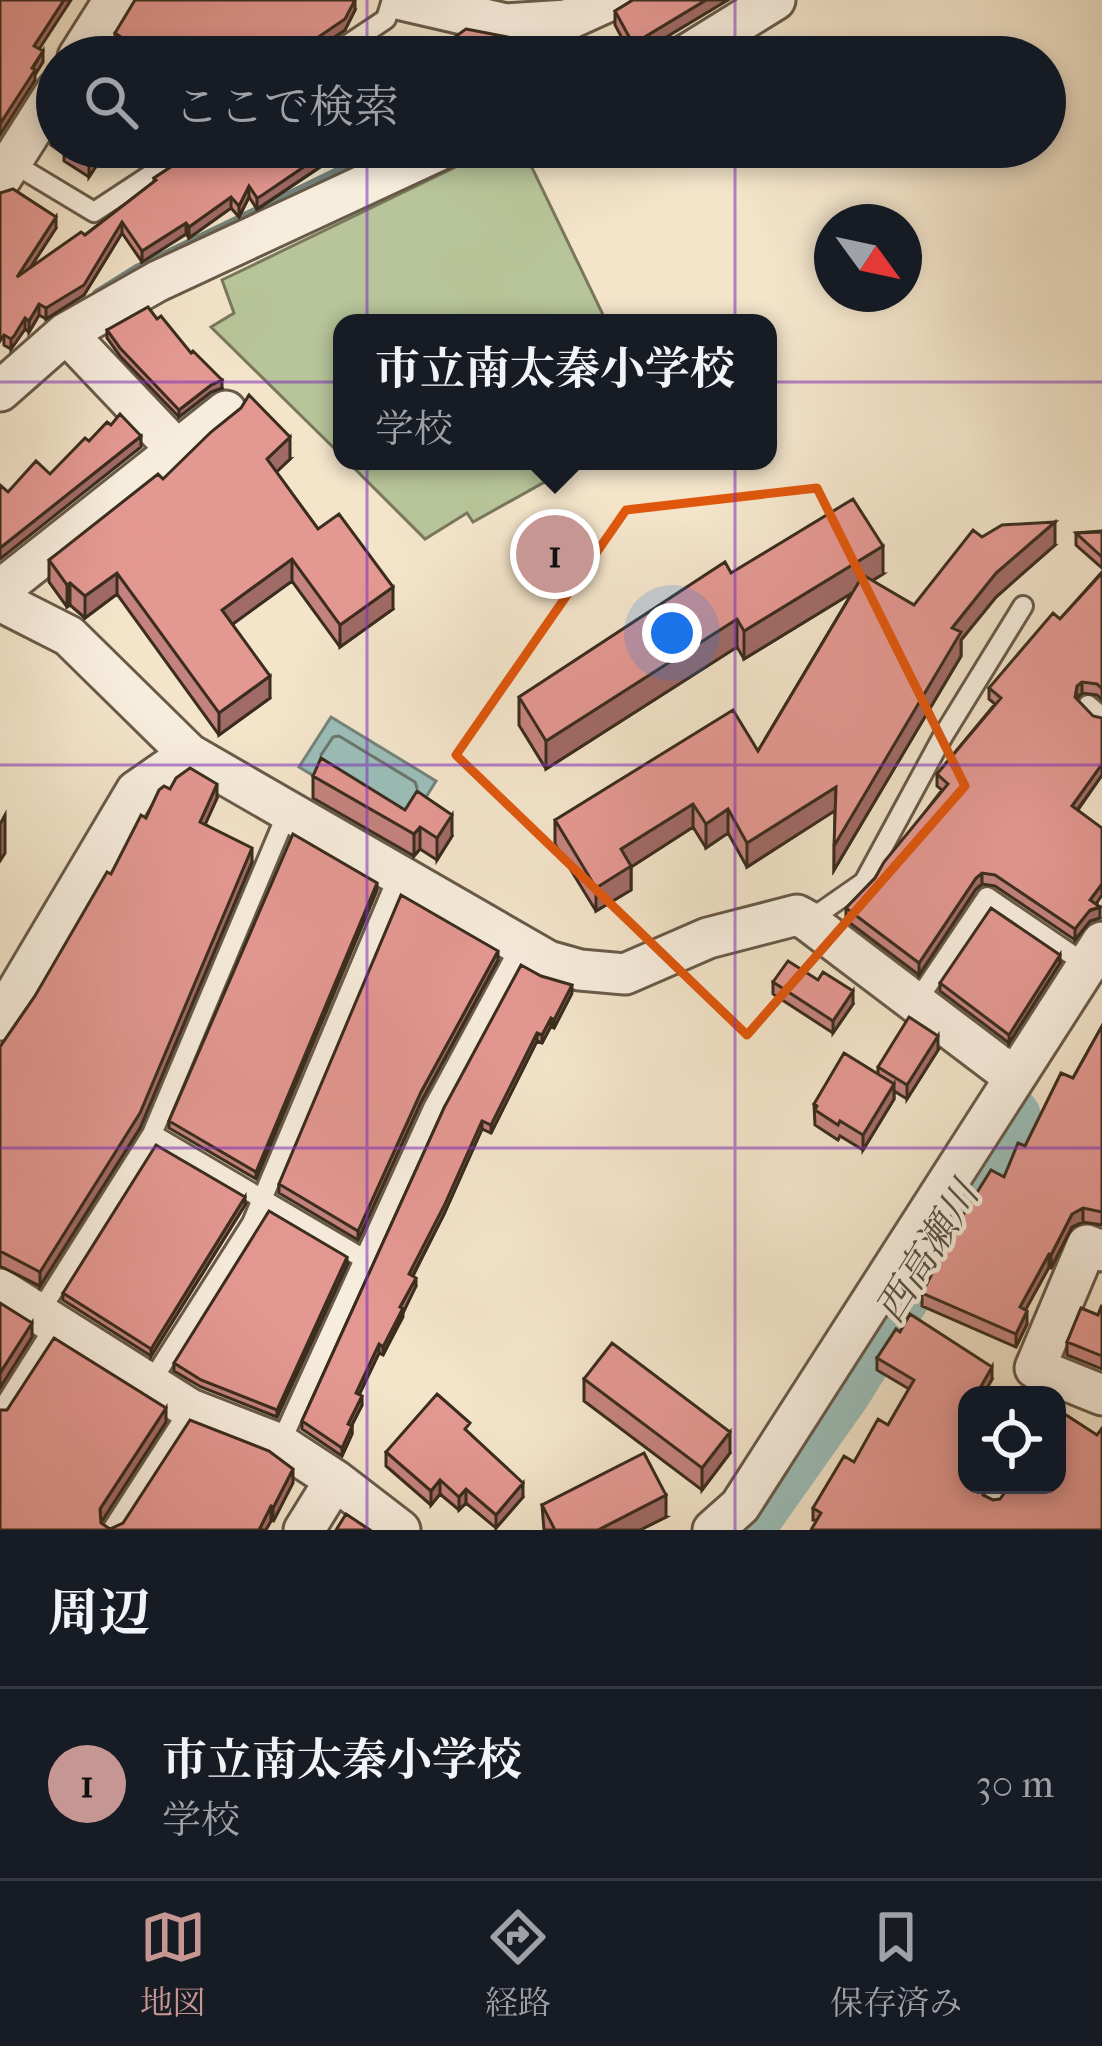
<!DOCTYPE html>
<html lang="ja">
<head>
<meta charset="utf-8">
<style>
	body { margin:0; font-family:"IM FELL French Canon","Noto Serif JP",serif; background:#20242c; color:#f1f3f6 }
	.controls { position:absolute; right:36px; bottom:36px; display:grid; overflow:hidden; border-radius:24px; box-shadow:0 6px 18px #0003 }
	.controls button { width:108px; height:108px; display:grid; place-items:center; padding:0; border:0; border-bottom:3px solid #363941; background:#171b24; color:#f1f3f6; font:60px sans-serif }
	.compass { position:absolute; left:814px; top:204px; width:108px; height:108px; border-radius:50%; background:#171b24; box-shadow:0 6px 18px #0003; rotate:123deg }
	.you { position:absolute; left:672px; top:633px; width:42px; height:42px; margin:-30px; border:9px solid #fff; border-radius:50%; background:#1a73e8; box-shadow:0 0 0 18px #1a73e833 }
	.badge { display:grid; place-items:center; width:78px; height:78px; border-radius:50%; background:#c59692; color:#111; font-size:39px; font-weight:700 }
	.pin { position:absolute; translate:-50% -50%; border:6px solid #fff; box-shadow:0 3px 12px #0006 }
	.popup { position:absolute; left:333px; top:314px; width:444px; height:156px; box-sizing:border-box; display:grid; place-content:center; border-radius:24px; background:#171b24; filter:drop-shadow(0 3px 9px #0005); font-size:39px; white-space:nowrap; color:#9ea1a6 }
	.popup b { font-size:45px; color:#f1f3f6 }
	.popup::after { content:''; position:absolute; left:50%; top:100%; margin-left:-24px; border:24px solid transparent; border-top-color:#171b24 }
	.list { margin:0; padding:0; list-style:none }
	h2 { display:flex; justify-content:space-between; align-items:center; height:156px; margin:0; padding:0 48px; font-size:51px }
	h2 small { font-size:39px; font-weight:400; color:#9ea1a6 }
	.list li { display:grid; grid-template-columns:78px 1fr auto; gap:36px; align-items:center; box-sizing:border-box; height:192px; padding:0 48px; border-top:3px solid #363941 }
	.list b { display:block; font-size:45px; white-space:nowrap }
	.list p { margin:0; font-size:39px; white-space:nowrap; color:#9ea1a6 }
	.list em { font-size:39px; font-style:normal; color:#9ea1a6 }
	.icon { flex:none; width:66px; height:66px; fill:none; stroke:currentColor; stroke-width:2; stroke-linecap:round; stroke-linejoin:round }
	.map { position:relative; flex:none; width:1102px; height:1530px; overflow:hidden }
	.search { position:absolute; background:#171b24; box-shadow:0 6px 18px #0003; left:36px; right:36px; top:36px; height:132px; display:flex; align-items:center; gap:30px; box-sizing:border-box; padding:0 42px; border-radius:66px; color:#9ea1a6; font-size:45px }
	.sheet { height:348px; background:#171b24 }
	nav { display:flex; justify-content:space-around; align-items:center; box-sizing:border-box; height:168px; border-top:3px solid #363941; background:#171b24; font-size:33px; color:#9ea1a6 }
	nav a { display:grid; justify-items:center; gap:6px }
	nav .on { color:#c59692 }
	.map>svg:first-child { display:block }
	.green { fill:#b8c59a; stroke:#79785c; stroke-width:3 }
	.water { fill:#9bbeb9; stroke:#74847b; stroke-width:3 }
	.lines { fill:none; stroke-linecap:round; stroke-linejoin:round }
	.shore { stroke:#6a756c; stroke-width:3 }
	.stream { stroke:#74847b; stroke-width:10 }
	.river { stroke:#9bbeb9; stroke-width:60 }
	.service-casing { stroke:#685a49; stroke-width:24 }
	.minor-casing { stroke:#685a49; stroke-width:45 }
	.service { stroke:#f7eddd; stroke-width:18 }
	.minor { stroke:#f7eddd; stroke-width:39 }
	.wall { fill:#c4837e; stroke:#3a2c1e; stroke-width:3 }
	.shaded-wall { fill:#a06a66; stroke:#3a2c1e; stroke-width:3 }
	.building { fill:#e49892; stroke:#3a2c1e; stroke-width:3 }
	.marked { fill:none; stroke:#df570d; stroke-width:9; stroke-linejoin:round }
	.grid { fill:none; stroke:#7b2cbf; stroke-width:3; stroke-opacity:0.55 }
	.labels { text-anchor:middle; dominant-baseline:central; stroke-width:9; stroke-linejoin:round; paint-order:stroke }
	.water-label { font-size:39px; font-style:italic; fill:#525045; stroke:#f7eddd }
</style>
</head>
<body>
<div class="map">
<svg width="1102" height="1530" viewBox="0 0 1102 1530">
	<rect width="100%" height="100%" fill="#f3e4ca"/>
	<filter id="stains"><feTurbulence type="fractalNoise" baseFrequency=".00167" numOctaves="4"/><feColorMatrix values="0 0 0 0 .2 0 0 0 0 .09 0 0 0 0 .02 0 0 0 .5 -.17"/></filter>
	<radialGradient id="worn" r=".72"><stop offset=".6" stop-color="#630" stop-opacity="0"/><stop offset="1" stop-color="#630" stop-opacity=".3"/></radialGradient>
	<!-- green -->
	<path class="green" d="M497,147H522L607,323H342V456L211,327L234,313L222,280Z
		M347,461H582L473,522L467,513L425,539Z"/>
	<!-- water -->
	<path class="water" d="M331,717L436,781L405,831L299,767Z"/>
	<g class="lines">
		<!-- shore -->
		<path class="shore" d="M321,755L333,737L339,736L415,782L417,788"/>
		<!-- stream -->
		<path class="stream" d="M97,294L137,269L348,167L395,147"/>
		<!-- river -->
		<path class="river" d="M743,1530L842,1390L1011,1117"/>
		<!-- service casing -->
		<g class="service-casing">
			<path id="service" d="M329,57L386,19L392,0
				M11,162L94,212L193,147
				M1088,705L1102,717
				M808,921L864,882L943,736L1023,606
				M915,1004L987,897L1087,965
				M152,1134L364,1259
				M39,1313L152,1134L288,811
				M151,1382L252,1223L399,874
				M0,1413L56,1324
				M280,1444L433,1108L520,947
				M994,1499L1002,1485
				M112,1530L190,1409"/>
		</g>
		<!-- minor casing -->
		<g class="minor-casing">
			<path id="minor" d="M402,0L506,24L567,20L611,0
				M78,57L114,0
				M683,57L775,0
				M0,180L57,90
				M66,333L178,451
				M0,391L66,333L158,281L446,147
				M0,590L226,411
				M0,601L69,636L189,754L548,961L580,970L625,974L708,938L797,915L808,921L1014,1077
				M0,1020L136,791L189,754
				M1102,1251L1087,1245L1035,1368L1102,1395
				M0,1289L190,1409L280,1444L335,1480L400,1530
				M304,1530L335,1480
				M713,1530L740,1506L1102,942"/>
		</g>
		<!-- service -->
		<use href="#service" class="service"/>
		<!-- minor -->
		<use href="#minor" class="minor"/>
	</g>
	<!-- wall -->
	<path class="wall" d="M633,0L634,57H632L615,25V11Z
		M355,10L345,30L305,57H135L115,44V33Z
		M57,124V147H113L109,153L106,151L89,177L64,161V154L51,145V134Z
		M127,147H170L140,166Z
		M201,147H350L261,207L257,209L249,197L239,217L231,208L189,238L186,234L142,262L122,233L84,295L46,319L39,315L29,332L25,329L11,349L4,345L0,193L56,228L30,268L85,235L154,182V178Z
		M157,319L222,388L211,392L179,417L120,356L107,338V330Z
		M290,459L276,472L318,529L393,609L340,647L292,581L232,624L270,698L219,735L117,594L85,618L70,605L67,607L49,582V560L163,479Z
		M1102,531V568L1076,545V533Z
		M982,537L1055,545L996,597L961,640V656L834,870L835,810L747,867L728,833L706,848L693,827L631,867V890L596,911L555,844V820L758,751L852,593L744,659L737,647L546,769L519,725V697L731,573L883,574L872,581L914,605Z
		M1102,572V700L1097,695L1082,693L1077,699L1102,775L1078,810L1100,918L1090,921L1075,940L995,886L982,884L976,889L919,975L846,920V908L875,878L942,790L937,786V774L995,704L989,699V688L1060,619Z
		M313,776L405,810L452,836L437,860L420,849L414,856L313,798Z
		M170,789L217,798L205,824L252,862L140,1128L40,1286L0,1266V1047L35,996L146,818Z
		M377,890L256,1179L169,1128V1121Z
		M498,960L421,1102L358,1240L279,1193V1184Z
		M1060,963L1009,1043L940,991V983Z
		M773,982L853,1004L833,1033L773,994Z
		M572,993L554,1028L551,1026L542,1043L537,1041L491,1133L482,1129L444,1214L413,1276L416,1286L403,1310V1317L383,1355L379,1353L359,1395L362,1405L352,1425V1434L342,1456L302,1429V1421L445,1106Z
		M1102,1026V1225L1083,1222L1072,1227L1051,1268L1049,1267L1025,1310L1027,1324L1016,1347L922,1306V1293L1073,1078Z
		M938,1050L907,1099L894,1091V1099L863,1150L840,1136L838,1140L815,1125L814,1104L878,1074V1067Z
		M245,1205L151,1356L63,1300V1293Z
		M347,1265L277,1417L201,1387L174,1371V1363Z
		M1102,1305V1369L1067,1355V1342L1098,1315Z
		M877,1358L992,1379L983,1395H967L983,1495L993,1500L1102,1530L813,1520V1508L888,1425L909,1389L877,1370Z
		M584,1379L730,1453L702,1490L584,1401Z
		M470,1434L523,1497L496,1528L466,1503L459,1510L440,1494L431,1505L386,1466V1452Z
		M542,1505L666,1517L640,1530H544Z"/>
	<!-- shaded-wall -->
	<path class="shaded-wall" d="M64,0H71L34,57V46Z
		M355,0V10L345,30L305,57H289Z
		M706,0H728L633,57V44Z
		M43,51V62L35,75V80L0,135V124Z
		M101,147H106V151L89,177V166Z
		M152,147H170L140,166V155Z
		M333,147H350L257,209V198Z
		M249,186V197L239,217V206Z
		M231,197V208L189,238V227Z
		M56,217V228L17,288V277Z
		M122,222V233L84,295L46,319V308Z
		M186,223V234L142,262V251Z
		M39,304V315L29,332V321Z
		M25,318V329L11,349V339Z
		M222,380V388L211,392L179,417V410L211,385Z
		M141,436V447L0,559V548Z
		M290,437V459L267,481V459Z
		M1055,522V545L996,597L961,640V656L834,870V846L952,628L996,573Z
		M883,546V574L744,659V631Z
		M292,559V581L222,632V610Z
		M117,573V594L85,618V596Z
		M70,583V605L67,607V585Z
		M393,587V609L340,647V625Z
		M737,619V647L546,769V741Z
		M270,676V698L219,735V713Z
		M1082,682V693L1077,697L1075,708L1077,686Z
		M1102,764V775L1072,817V806Z
		M217,784V798L200,836V822Z
		M836,787V810L747,867V843Z
		M693,804V827L631,867V890L596,911V888L621,849Z
		M728,809V833L706,848V824Z
		M5,815V853L0,861V824Z
		M452,815V836L437,860V838Z
		M420,827V849L414,856V834Z
		M252,848V862L140,1128L40,1286V1272Z
		M982,873V884L976,889L919,975V963L976,878Z
		M377,883V890L256,1179V1172Z
		M1102,884V895L1092,910L1100,907V918L1090,921L1075,940V929L1090,900Z
		M498,951V960L421,1102L358,1240V1231L421,1092Z
		M1060,955V963L1009,1043V1035Z
		M572,985V993L554,1028V1020Z
		M853,991V1004L833,1033V1021Z
		M551,1018V1026L542,1043V1035Z
		M537,1033V1041L491,1133V1125Z
		M938,1036V1050L907,1099V1085Z
		M894,1084V1099L863,1150V1135Z
		M482,1121V1129L444,1214L409,1282V1274Z
		M245,1197V1205L151,1356V1349Z
		M1083,1208V1222L1072,1227L1051,1268V1255L1072,1214Z
		M1049,1254V1267L1020,1320V1307Z
		M347,1257V1265L277,1417V1410Z
		M416,1278V1286L383,1355V1347L400,1307Z
		M1027,1311V1324L1016,1347V1334Z
		M32,1323V1337L0,1388V1373Z
		M379,1344V1353L356,1401V1393Z
		M992,1367V1379L983,1395H976Z
		M362,1396V1405L348,1432V1424Z
		M166,1408V1422L100,1524V1509Z
		M352,1426V1434L342,1456V1448Z
		M730,1432V1453L702,1490V1468Z
		M293,1469V1483L273,1522V1508Z
		M440,1480V1494L431,1505V1491Z
		M523,1483V1497L496,1528V1515Z
		M466,1489V1503L459,1510V1497Z
		M666,1495V1517L640,1530H598Z
		M271,1506V1521L266,1530H259Z"/>
	<!-- building -->
	<path class="building" d="M0,0H64L34,46L43,51L32,68L35,70L0,124Z
		M135,0H355L345,19L289,57H151L115,33Z
		M633,0H706L633,44L615,11Z
		M466,29L508,37L516,51L506,57H440L448,53L442,46Z
		M57,124V138L51,134Z
		M66,147H101L89,166L64,150Z
		M134,147H152L140,155Z
		M201,147H270L267,152L275,147H333L261,196L257,198L249,186L239,206L231,197L189,227L186,223L142,251L122,222L84,285L46,308L39,304L29,321L25,318L14,336L11,339L4,335L0,341V193L13,189L56,217L17,277L81,232L85,235L156,180L154,178Z
		M148,307L157,319L161,316L191,353L193,351L222,380L211,385L179,410L120,348L107,330Z
		M249,395L290,437L267,459L318,529L339,514L393,587L340,625L292,559L222,610L270,676L219,713L117,573L85,596L70,583L67,585L49,560L158,474L163,479L211,432L241,408Z
		M120,414L141,436L0,548V485L8,492L36,461L50,474L85,438L89,441L107,422L111,425Z
		M853,499L883,546L744,631L737,619L546,741L519,697L725,562L731,573Z
		M1055,522L996,573L952,628L961,632L834,846L836,787L747,843L728,809L706,824L693,804L621,849L631,866L596,888L555,820L733,710L758,751L863,575L914,605L973,530L982,537L1002,525Z
		M1102,531V557L1076,533L1101,532Z
		M1102,573V689L1097,684L1082,682L1077,686L1075,697L1093,716L1102,718V764L1072,806L1102,828V884L1090,900L1100,907L1090,910L1075,929L995,875L982,873L976,878L919,963L846,908L875,878L884,862L948,784L937,774L1001,698L989,688L1053,613L1060,619Z
		M321,758L405,810L417,791L452,815L437,838L420,827L414,834L313,776Z
		M190,768L217,784L200,822L252,848L140,1113L40,1272L0,1251V1047L35,996L107,872L111,874L141,815L146,818L159,790L164,786L170,789L176,778Z
		M293,834L377,883L256,1172L169,1121Z
		M401,895L498,951L421,1092L358,1231L279,1184Z
		M991,908L1060,955L1009,1035L940,983Z
		M788,961L818,980L823,972L853,991L833,1021L773,982Z
		M521,965L541,976L572,985L554,1020L551,1018L542,1035L537,1033L491,1125L482,1121L444,1206L409,1274L416,1278L400,1307L403,1308L383,1347L379,1344L356,1393L362,1396L348,1424L352,1426L342,1448L302,1421L445,1106Z
		M909,1017L938,1036L907,1085L878,1067Z
		M1102,1026V1212L1083,1208L1072,1214L1051,1255L1049,1254L1020,1307L1027,1311L1016,1334L922,1293L961,1218L991,1170L1004,1177L1018,1143L1025,1146L1061,1073L1073,1078Z
		M844,1053L894,1084L863,1135L840,1121L838,1125L815,1110L817,1106L814,1104Z
		M156,1145L245,1197L151,1349L63,1293Z
		M269,1211L347,1257L277,1410L201,1380L174,1363Z
		M0,1303L32,1323L0,1373Z
		M1102,1305V1356L1067,1342L1081,1308L1098,1315Z
		M910,1314L992,1367L976,1395H967V1485H983V1495L993,1500L1000,1499L1010,1485H1057V1415L1060,1411L1097,1435L1102,1428V1530H811L821,1513L813,1508L844,1456L854,1462L878,1419L888,1425L914,1380L877,1358L896,1329L900,1332Z
		M54,1338L166,1408L100,1509L101,1523L110,1529L123,1523L190,1420L269,1451L293,1469L273,1508L271,1506L259,1530H0V1410H7Z
		M612,1343L730,1432L702,1468L584,1379Z
		M437,1394L470,1423L465,1429L523,1483L496,1515L466,1489L459,1497L440,1480L431,1491L386,1452Z
		M644,1453L666,1495L598,1530H555L542,1505Z
		M346,1514L370,1530H336Z"/>
	<!-- marked area -->
	<path class="marked" d="M817,488L965,786L747,1035L456,755L626,510Z"/>
	<!-- grid -->
	<path class="grid" d="M367,0V57M735,0V57M367,147V1530M735,147V1530M0,382H1102M0,765H1102M0,1148H1102"/>
	<g class="labels">
		<!-- water labels -->
		<g class="water-label">
			<text transform="translate(927 1252) rotate(-58)">西高瀬川</text>
		</g>
	</g>
	<rect width="100%" height="100%" filter="url(#stains)"/>
	<rect width="100%" height="100%" fill="url(#worn)"/>
</svg>
<div class="controls">
<button><svg class="icon" aria-label="locate" viewBox="0 0 24 24"><circle cx="12" cy="12" r="6"/><path d="M12 2v4M12 18v4M2 12h4M18 12h4"/></svg></button>
</div>
<svg class="compass" viewBox="-18 -18 36 36"><path d="M0-13l5 13h-10z" fill="#e53935"/><path d="M0 13l5-13h-10z" fill="#9ea1a6"/></svg>
<div class="you"></div>
<div class="pin badge" style="left:555px;top:554px">1</div>
<div class="popup"><b>市立南太秦小学校</b>学校</div>
<div class="search"><svg class="icon" aria-label="search" viewBox="0 0 24 24"><circle cx="10" cy="10" r="6"/><path d="M15 15l6 6"/></svg>ここで検索</div>
</div>
<section class="sheet">
<h2>周辺<small></small></h2>
<ul class="list">
<li><span class="badge">1</span><div><b>市立南太秦小学校</b><p>学校</p></div><em>30 m</em></li>
</ul>
</section>
<nav>
<a class="on"><svg class="icon" aria-label="map" viewBox="0 0 24 24"><path d="M3 6l6-2 6 2 6-2v14l-6 2-6-2-6 2zM9 4v14M15 6v14"/></svg>地図</a>
<a><svg class="icon" aria-label="directions" viewBox="0 0 24 24"><path d="M12 3l9 9-9 9-9-9zM9 14v-3h6M13 9l2 2-2 2"/></svg>経路</a>
<a><svg class="icon" aria-label="saved" viewBox="0 0 24 24"><path d="M7 4h10v16l-5-4-5 4z"/></svg>保存済み</a>
</nav>
</body>
</html>
